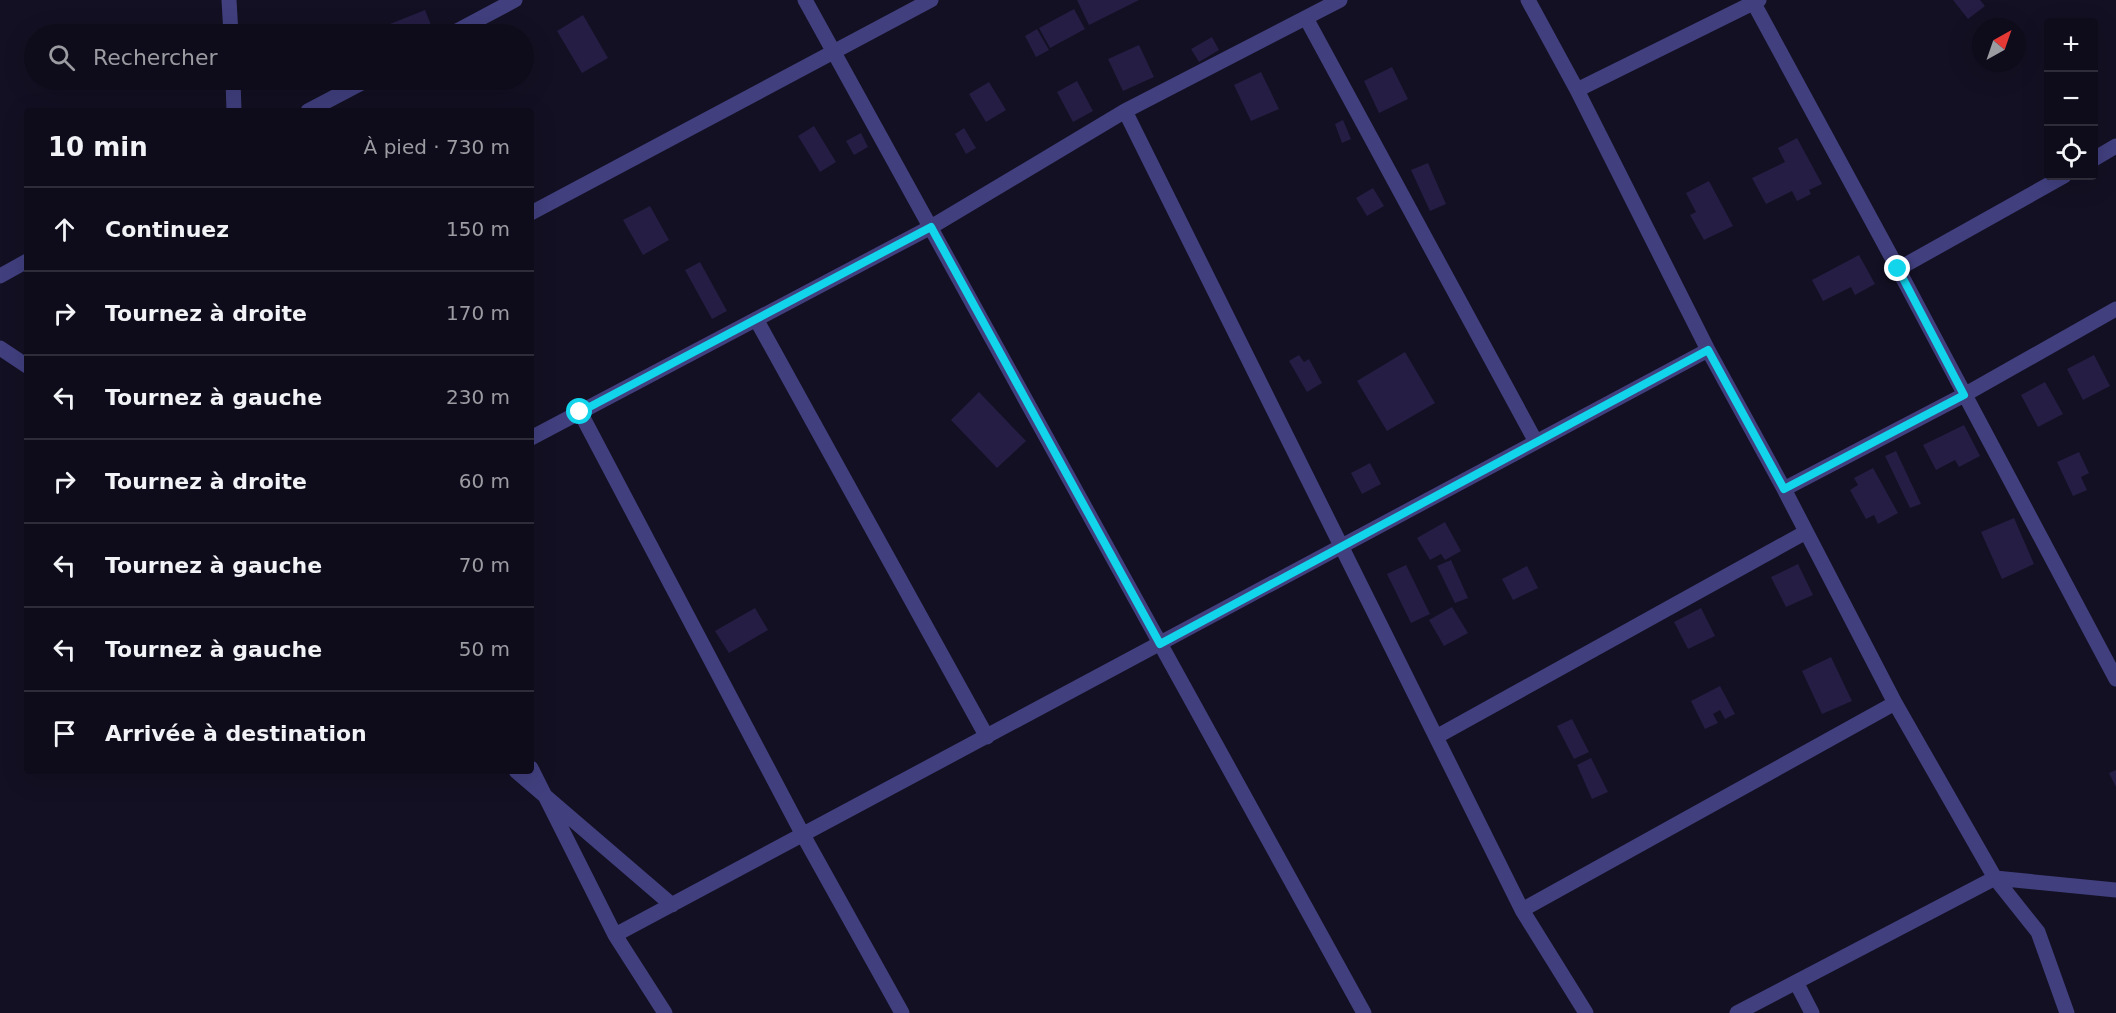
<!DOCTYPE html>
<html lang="fr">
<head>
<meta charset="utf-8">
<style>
	body { margin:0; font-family:"DejaVu Sans",sans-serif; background:#1c1a27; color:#f1f3f6 }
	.controls { position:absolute; right:18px; top:18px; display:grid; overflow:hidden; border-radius:6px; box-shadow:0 6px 24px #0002 }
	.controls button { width:54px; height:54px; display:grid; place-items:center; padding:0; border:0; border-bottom:2px solid #2e2c39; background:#0e0c1a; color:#f1f3f6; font:30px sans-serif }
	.compass { position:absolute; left:1972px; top:18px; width:54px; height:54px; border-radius:50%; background:#0e0c1a; box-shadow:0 6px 24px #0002; rotate:40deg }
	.stop { position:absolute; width:18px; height:18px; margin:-14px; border:4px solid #12d4eb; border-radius:50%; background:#fff }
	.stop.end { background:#12d4eb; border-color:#fff; box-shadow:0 2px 6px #0008 }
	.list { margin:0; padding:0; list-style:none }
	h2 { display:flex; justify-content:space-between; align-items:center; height:78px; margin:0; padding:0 24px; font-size:26px }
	h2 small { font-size:20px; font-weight:400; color:#9b9ba2 }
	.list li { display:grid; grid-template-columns:39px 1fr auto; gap:18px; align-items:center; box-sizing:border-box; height:84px; padding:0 24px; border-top:2px solid #2e2c39 }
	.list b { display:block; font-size:22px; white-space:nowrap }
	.list em { font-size:20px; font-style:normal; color:#9b9ba2 }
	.icon { flex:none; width:33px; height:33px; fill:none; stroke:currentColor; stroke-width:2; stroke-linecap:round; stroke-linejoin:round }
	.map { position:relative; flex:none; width:2116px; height:1013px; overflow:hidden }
	.search { position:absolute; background:#0e0c1a; box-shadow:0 6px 24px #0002; left:24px; top:24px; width:510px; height:66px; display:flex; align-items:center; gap:15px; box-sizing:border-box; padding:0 21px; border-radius:33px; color:#9b9ba2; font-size:22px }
	.panel { position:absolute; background:#0e0c1a; box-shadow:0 6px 24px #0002; left:24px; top:108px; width:510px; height:666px; border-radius:6px }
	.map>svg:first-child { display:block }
	.building { fill:#251d43 }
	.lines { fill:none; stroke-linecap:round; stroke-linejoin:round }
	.minor { stroke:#413f7e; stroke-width:15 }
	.route { stroke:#12d4eb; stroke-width:8 }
</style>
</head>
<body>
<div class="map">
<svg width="2116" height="1013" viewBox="0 0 2116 1013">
	<rect width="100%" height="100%" fill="#131023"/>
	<!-- building -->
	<path class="building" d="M1077,0H1139L1089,25Z
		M1953,0H1980L1985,6L1968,19Z
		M1074,9L1085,29L1050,48L1039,28Z
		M425,10L431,25L409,34H395L390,24Z
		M583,15L608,58L582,73L557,31Z
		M1037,29L1049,50L1036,57L1025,36Z
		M1212,37L1219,50L1199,62L1191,49Z
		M1139,45L1154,77L1123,91L1108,59Z
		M1392,67L1408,99L1379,113L1364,81Z
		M1261,72L1279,109L1251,121L1234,85Z
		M1077,81L1093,111L1073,122L1057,92Z
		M989,82L1006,110L986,122L969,94Z
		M1343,120L1351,139L1342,143L1335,124Z
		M814,126L836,162L820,172L798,136Z
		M964,128L976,148L966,154L955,134Z
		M861,133L868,147L854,155L846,141Z
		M1797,138L1822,184L1809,190L1811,194L1797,201L1792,191L1766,204L1752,178L1785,162L1778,148Z
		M1428,163L1446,204L1430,211L1411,170Z
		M1709,181L1733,226L1704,240L1690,215L1696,212L1686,193Z
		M1373,188L1384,206L1367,216L1356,198Z
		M650,206L669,240L643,255L623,220Z
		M1859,255L1875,284L1855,295L1851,287L1823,301L1812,280Z
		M700,262L727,311L712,319L685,270Z
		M1405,352L1435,403L1387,431L1357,381Z
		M1299,355L1304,362L1309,359L1322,383L1307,392L1289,361Z
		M2094,355L2110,386L2083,400L2067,369Z
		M2045,382L2063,414L2038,427L2021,395Z
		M979,392L1026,441L997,468L951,420Z
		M1964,425L1980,456L1959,467L1955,460L1936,470L1923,445Z
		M1896,451L1921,504L1910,508L1885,456Z
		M2079,452L2089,473L2081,477L2087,490L2073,496L2057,462Z
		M1370,463L1381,484L1362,494L1351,473Z
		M1873,468L1898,513L1878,524L1874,515L1866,519L1850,490L1858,485L1854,478Z
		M2014,518L2034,564L2002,579L1981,532Z
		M1445,522L1461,551L1445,560L1441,554L1430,560L1417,538Z
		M1451,560L1468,598L1455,603L1437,566Z
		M1798,564L1813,595L1786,607L1771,577Z
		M1406,565L1430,614L1411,623L1387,574Z
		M1527,566L1538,588L1513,600L1502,579Z
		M1452,607L1468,633L1444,646L1429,620Z
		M755,608L768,630L729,653L715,631Z
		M1701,608L1715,636L1688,649L1674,622Z
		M1831,657L1852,701L1822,714L1802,671Z
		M1720,686L1735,714L1725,719L1720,710L1713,714L1718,723L1705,729L1691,701Z
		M1572,719L1589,752L1574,759L1557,726Z
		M1591,758L1608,792L1592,799L1577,765Z
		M2116,770V787L2109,773Z"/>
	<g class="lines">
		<!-- minor -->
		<path class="minor" d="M229,0L231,34
			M805,0L1364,1013
			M1528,0L1577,90L1708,350L1784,489L1895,703L1995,878L2116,890
			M1752,0L1898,269L2116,679
			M1306,18L1536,442
			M451,34L515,0
			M233,80L234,111
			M1577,90L1759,0
			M308,111L367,80
			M1125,111L1522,910L1586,1013
			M2094,159L2116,146
			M531,213L931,0
			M1898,269L2064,176
			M0,276L27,261
			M756,319L987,737
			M0,348L27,366
			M580,412L803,835L902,1013
			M531,438L931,227L1125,111L1340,0
			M1784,489L1964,395L2116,309
			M1436,737L1806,532
			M531,768L615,935L665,1013
			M516,771L672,905
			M1522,910L1895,703
			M615,935L1708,350
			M1796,982L1812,1013
			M1737,1013L1995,878L2038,932L2067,1013"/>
	</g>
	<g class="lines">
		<!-- route -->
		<path class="route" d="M580,412L931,227L1160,644L1708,350L1784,489L1964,395L1898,269"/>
	</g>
</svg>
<div class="controls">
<button>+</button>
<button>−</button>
<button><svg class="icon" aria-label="locate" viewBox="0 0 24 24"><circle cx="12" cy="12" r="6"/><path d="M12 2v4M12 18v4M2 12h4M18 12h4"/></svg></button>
</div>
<svg class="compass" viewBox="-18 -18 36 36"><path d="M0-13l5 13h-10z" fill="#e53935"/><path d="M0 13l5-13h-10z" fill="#9b9ba2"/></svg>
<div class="stop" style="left:580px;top:412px"></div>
<div class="stop end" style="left:1898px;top:269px"></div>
<div class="search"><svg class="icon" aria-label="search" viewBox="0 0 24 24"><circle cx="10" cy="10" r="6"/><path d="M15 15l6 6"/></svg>Rechercher</div>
<section class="panel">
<h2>10 min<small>À pied · 730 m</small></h2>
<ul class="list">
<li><svg class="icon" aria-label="ahead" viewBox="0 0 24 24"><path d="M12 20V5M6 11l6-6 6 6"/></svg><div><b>Continuez</b></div><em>150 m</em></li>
<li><svg class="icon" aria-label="right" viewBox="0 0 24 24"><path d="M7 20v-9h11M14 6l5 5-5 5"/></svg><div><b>Tournez à droite</b></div><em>170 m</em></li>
<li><svg class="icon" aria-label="left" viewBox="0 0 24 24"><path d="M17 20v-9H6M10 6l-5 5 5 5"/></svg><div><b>Tournez à gauche</b></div><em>230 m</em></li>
<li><svg class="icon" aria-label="right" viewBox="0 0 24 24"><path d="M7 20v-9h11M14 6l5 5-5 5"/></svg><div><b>Tournez à droite</b></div><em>60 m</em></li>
<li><svg class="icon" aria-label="left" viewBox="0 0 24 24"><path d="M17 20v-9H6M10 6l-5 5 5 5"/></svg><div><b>Tournez à gauche</b></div><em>70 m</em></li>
<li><svg class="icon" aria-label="left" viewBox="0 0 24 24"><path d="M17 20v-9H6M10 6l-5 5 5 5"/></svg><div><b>Tournez à gauche</b></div><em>50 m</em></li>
<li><svg class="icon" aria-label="arrive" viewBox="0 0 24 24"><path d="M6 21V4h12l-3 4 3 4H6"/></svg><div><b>Arrivée à destination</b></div></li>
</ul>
</section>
</div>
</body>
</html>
